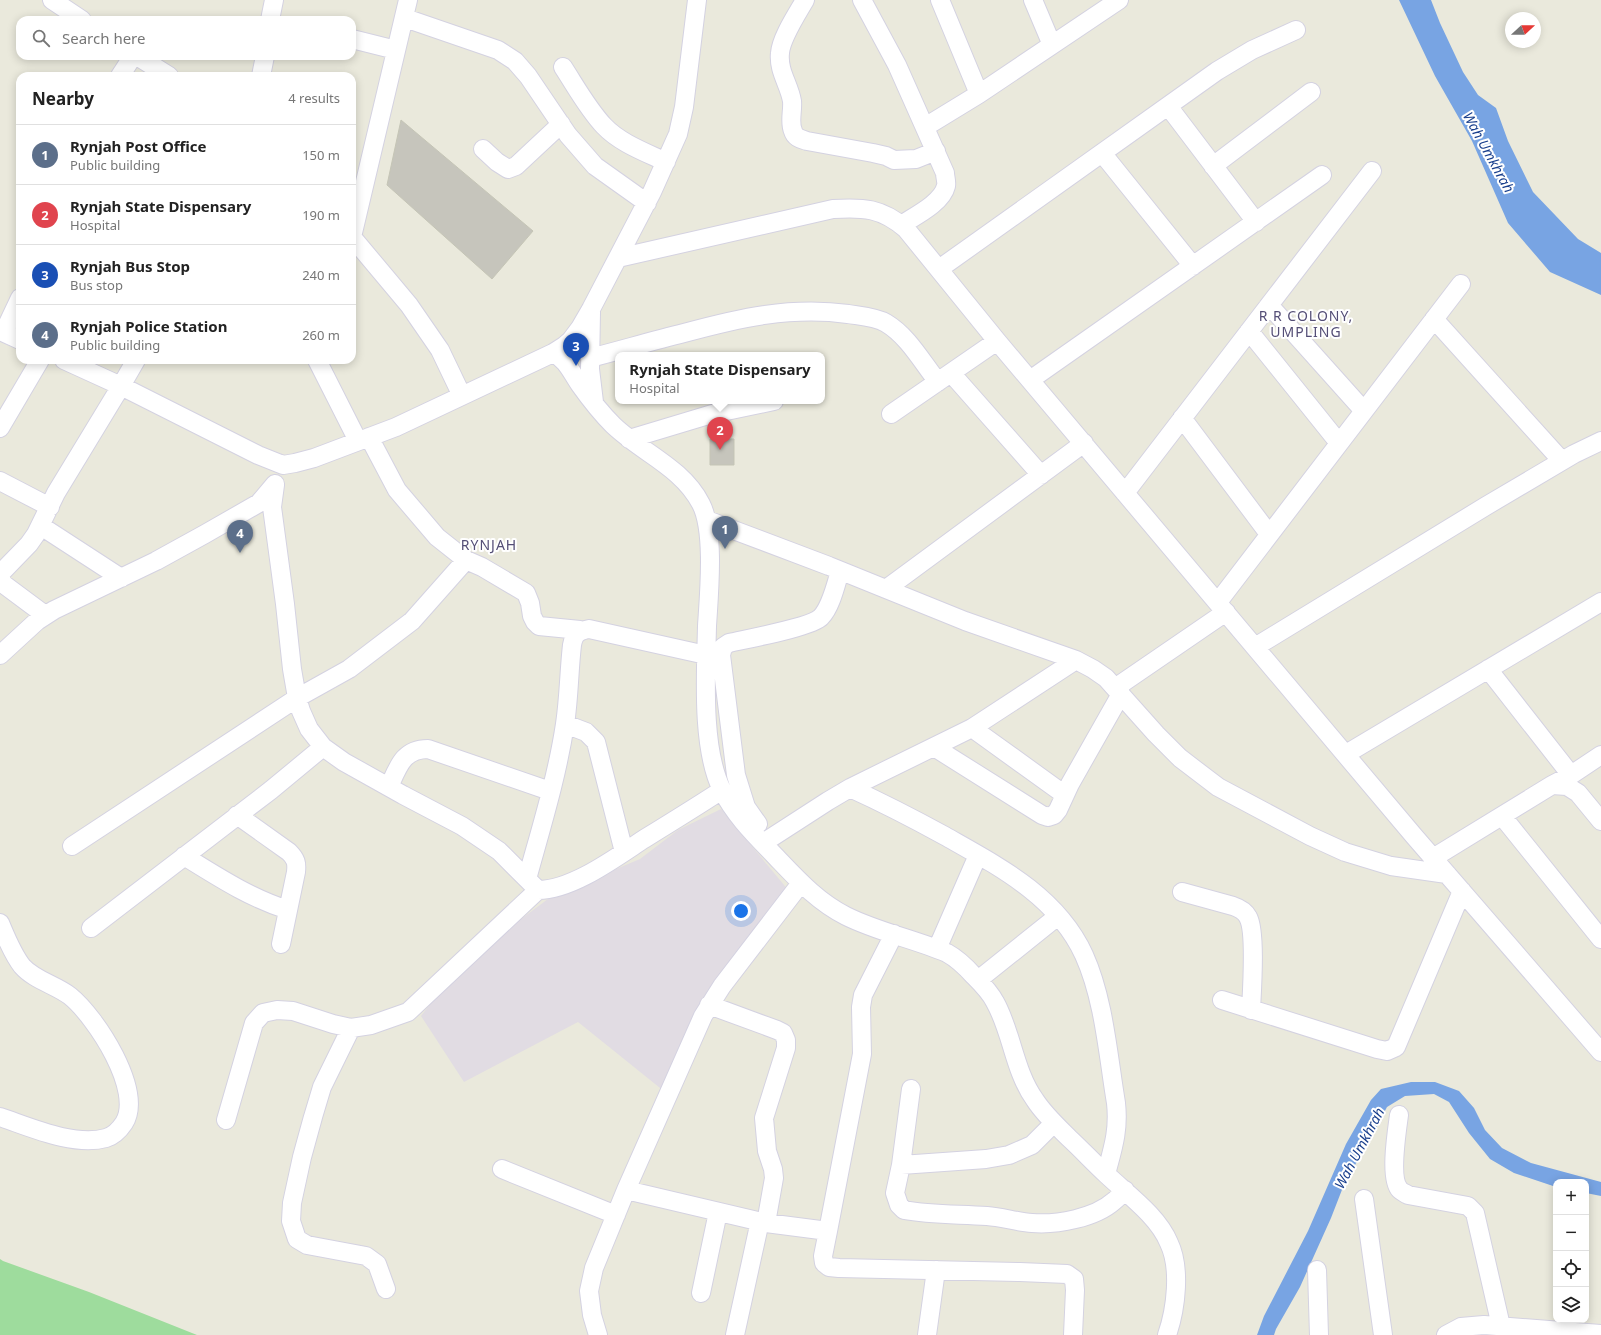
<!DOCTYPE html>
<html lang="en">
<head>
<meta charset="utf-8">
<style>
	body { margin:0; font-family:"Noto Sans",sans-serif; background:#f2f2f2; color:#222 }
	.controls { position:absolute; right:12px; bottom:12px; display:grid; overflow:hidden; border-radius:8px; box-shadow:0 2px 10px #0003 }
	.controls button { width:36px; height:36px; display:grid; place-items:center; padding:0; border:0; border-bottom:1px solid #e0e0e0; background:#fff; color:#222; font:20px sans-serif }
	.compass { position:absolute; left:1505px; top:12px; width:36px; height:36px; border-radius:50%; background:#fff; box-shadow:0 2px 10px #0003; rotate:69deg }
	.you { position:absolute; left:741px; top:911px; width:14px; height:14px; margin:-10px; border:3px solid #fff; border-radius:50%; background:#1a73e8; box-shadow:0 0 0 6px #1a73e833 }
	.badge { display:grid; place-items:center; width:26px; height:26px; border-radius:50%; background:#614ae9; color:#fff; font-size:13px; font-weight:700 }
	.pin { position:absolute; translate:-50% -33px; filter:drop-shadow(0 1px 2px #0008) }
	.pin::after { content:''; position:absolute; top:21px; width:14px; height:12px; background:inherit; clip-path:polygon(0 0,100% 0,50% 100%) }
	.popup { position:absolute; left:615px; top:352px; width:210px; height:52px; box-sizing:border-box; display:grid; place-content:center; border-radius:8px; background:#fff; filter:drop-shadow(0 1px 3px #0005); font-size:13px; white-space:nowrap; color:#767676 }
	.popup b { font-size:15px; color:#222 }
	.popup::after { content:''; position:absolute; left:50%; top:100%; margin-left:-8px; border:8px solid transparent; border-top-color:#fff }
	.list { margin:0; padding:0; list-style:none }
	h2 { display:flex; justify-content:space-between; align-items:center; height:52px; margin:0; padding:0 16px; font-size:17px }
	h2 small { font-size:13px; font-weight:400; color:#767676 }
	.list li { display:grid; grid-template-columns:26px 1fr auto; gap:12px; align-items:center; box-sizing:border-box; height:60px; padding:0 16px; border-top:1px solid #e0e0e0 }
	.list b { display:block; font-size:15px; white-space:nowrap }
	.list p { margin:0; font-size:13px; white-space:nowrap; color:#767676 }
	.list em { font-size:13px; font-style:normal; color:#767676 }
	.icon { flex:none; width:22px; height:22px; fill:none; stroke:currentColor; stroke-width:2; stroke-linecap:round; stroke-linejoin:round }
	.map { position:relative; flex:none; width:1601px; height:1335px; overflow:hidden }
	.search { position:absolute; background:#fff; box-shadow:0 2px 10px #0003; left:16px; top:16px; width:340px; height:44px; display:flex; align-items:center; gap:10px; box-sizing:border-box; padding:0 14px; border-radius:12px; color:#767676; font-size:15px }
	.panel { position:absolute; background:#fff; box-shadow:0 2px 10px #0003; left:16px; top:72px; width:340px; height:292px; border-radius:12px }
	.map>svg:first-child { display:block }
	.industrial { fill:#e1dce3 }
	.green { fill:#9edc9d }
	.water { fill:#78a4e3 }
	.building { fill:#c6c5bc; stroke:#c5c5b6 }
	.lines { fill:none; stroke-linecap:round; stroke-linejoin:round }
	.minor-casing { stroke:#d4d2e1; stroke-width:20 }
	.minor { stroke:#fff; stroke-width:18 }
	.labels { text-anchor:middle; dominant-baseline:central; stroke-width:4; stroke-linejoin:round; paint-order:stroke }
	.water-label { font-size:14px; font-style:italic; fill:#193f8d; stroke:#fff }
	.neighbourhood-label { font-size:14px; letter-spacing:1px; fill:#544e76; stroke:#fff }
</style>
</head>
<body>
<div class="map">
<svg width="1601" height="1335" viewBox="0 0 1601 1335">
	<rect width="100%" height="100%" fill="#eae9dc"/>
	<!-- industrial -->
	<path class="industrial" d="M721,809L794,897L719,1002L675,1100L578,1022L464,1082L421,1016L463,962L552,896L640,859L678,830Z"/>
	<!-- green -->
	<path class="green" d="M0,1259L3,1261L89,1292L197,1335H0Z"/>
	<!-- water -->
	<path class="water" d="M1399,0H1431L1440,23L1463,72L1478,95L1496,108L1508,141L1533,192L1578,239L1601,253V295L1550,272L1508,223L1472,141L1435,76Z
		M1411,1082H1435L1459,1091L1474,1108L1485,1130L1502,1148L1531,1163L1601,1182V1196L1586,1193V1182H1556V1187L1514,1173L1490,1159L1469,1133L1449,1102L1434,1094L1405,1096L1387,1107L1368,1143L1345,1182L1331,1218L1300,1287L1276,1329L1274,1335H1257L1264,1316L1308,1231L1346,1144L1371,1100L1381,1089Z"/>
	<!-- building -->
	<path class="building" d="M401,120L533,231L492,279L387,185Z
		M710,439H734V465H710Z"/>
	<g class="lines">
		<!-- minor casing -->
		<g class="minor-casing">
			<path id="minor" d="M52,0L82,20
				M805,0C797,14 781,38 780,53C778,71 789,84 792,101C793,111 789,122 793,131C795,138 801,139 807,141L873,153L886,156L894,160L916,159L936,151
				M862,0L897,65L945,173C945,177 947,182 946,186C942,203 915,216 901,225
				M940,0L979,94
				M1033,0L1052,45
				M405,18L498,50L515,61L528,76L568,135L595,166L647,203
				M270,20L274,0
				M352,39L396,50
				M137,56L169,76
				M563,67C576,87 588,109 604,126C620,143 645,152 666,162
				M120,76L133,56
				M261,76L265,56
				M1168,106L1256,222
				M925,127L979,94L1119,0
				M483,149L497,162L508,169L516,166L561,124
				M1102,153L1193,266
				M1213,166L1311,92
				M352,237L408,0
				M352,237L409,305L440,350L462,396
				M618,258L833,209C863,207 882,208 906,229L997,341L1414,836L1601,1052
				M939,269L1217,71L1252,50L1296,30
				M1269,305L1364,411
				M591,312L590,369L594,402
				M1434,319L1562,461
				M0,331L20,340
				M1249,331L1339,443
				M4,332L20,298
				M553,353C567,360 571,372 580,385C590,399 601,413 613,425C642,453 682,467 701,504C715,531 709,594 707,626C706,673 701,748 722,790C735,816 757,837 777,858C798,880 818,902 846,916C878,932 914,939 947,953C958,959 966,967 974,976C982,984 990,992 995,1002C1012,1032 1014,1071 1035,1100C1044,1114 1057,1126 1069,1138C1082,1150 1094,1163 1106,1174C1127,1194 1158,1216 1169,1243C1181,1268 1176,1309 1167,1335
				M590,358C621,350 652,341 684,333C739,318 791,306 848,314C860,316 876,317 886,323C908,336 922,362 938,382
				M64,360L121,386L258,455L283,465L295,463L314,458L396,427L553,353L564,346L571,340L580,328L591,309L652,192L678,134L684,107L697,0
				M317,360L358,441
				M951,373L1041,475
				M1030,380L1322,175
				M891,414L997,341
				M1182,418L1269,534
				M0,428L40,360
				M369,437L397,490L437,537L466,560L482,567L526,593L530,603L532,616L535,622L539,626L580,630
				M629,439L712,414L774,401
				M0,481L50,507
				M275,485L272,507L285,604L292,669L297,698L301,711L309,729L323,747L344,762L403,795L462,826L499,851L538,890C572,890 615,858 644,839C670,823 696,807 722,790
				M1125,493L1372,171
				M707,520L829,566L965,621L1076,660L1093,669L1106,678L1156,734L1180,758L1218,787L1310,836L1345,852L1391,866L1447,874
				M41,526L121,578
				M886,589L1084,443
				M1218,602L1461,284
				M45,615L2,583L0,574L29,544L36,534L56,493L121,386L136,360
				M1255,647L1486,506L1574,454L1601,441
				M0,655L37,621L54,610L156,561L205,534L259,503L275,484
				M1488,669L1571,775
				M1115,688L1226,612
				M565,724L586,732L596,742L624,852
				M972,728L1065,795
				M934,747L1042,815L1048,817L1054,815L1058,810L1070,784L1121,694
				M1346,754L1601,602
				M1552,785L1567,786L1578,793L1601,821
				M389,787C398,767 403,749 428,749L550,791
				M850,788C883,803 914,819 945,836C998,866 1057,896 1084,955C1104,999 1108,1055 1116,1103C1119,1130 1113,1148 1106,1174
				M237,815L289,852C296,859 297,863 296,872L281,944
				M1502,816L1601,939
				M758,824L746,807L736,775L721,655L723,647L729,643C746,639 812,627 821,617C831,607 836,584 840,571
				M763,843L828,801L850,788L972,728L1076,660
				M72,846L297,698L349,669L412,621L466,560
				M184,856C218,877 250,898 288,910
				M1433,858L1552,785L1571,775L1601,755
				M527,879C541,828 557,777 565,724C569,698 569,671 572,645C574,634 578,631 589,629L706,655
				M1182,892L1233,906C1239,908 1245,911 1248,917C1256,931 1252,990 1251,1010
				M0,923C6,937 12,953 22,966C34,980 56,985 70,996C96,1017 144,1091 124,1123C120,1129 113,1136 106,1138C74,1147 30,1127 0,1117
				M91,928L271,790L323,747
				M894,934L863,995L861,1007L862,1054L828,1231L823,1256L824,1263L829,1267L839,1268L1020,1272L1067,1274L1074,1279L1075,1290L1073,1335
				M937,949L978,855
				M978,980L1058,916
				M1222,1000L1377,1049L1387,1051L1396,1047L1462,891
				M709,1005L777,1030L783,1033L786,1040V1048L764,1118L767,1151L773,1169L774,1178L766,1223
				M351,1028L322,1087L313,1117L302,1157L292,1203L291,1221L297,1239L307,1245L366,1256L377,1264L386,1289
				M911,1089L901,1165L895,1193L899,1205L904,1210C931,1215 960,1214 987,1216C1002,1217 1017,1222 1032,1223C1057,1225 1095,1218 1114,1201C1118,1198 1121,1194 1125,1190
				M1399,1115C1397,1130 1389,1179 1400,1190C1402,1192 1405,1193 1408,1195L1468,1206L1475,1213L1501,1326
				M226,1120L254,1023L263,1013L277,1010L293,1011L333,1024L351,1028L371,1025L408,1012L538,890
				M901,1165L986,1159L1009,1155L1032,1145L1054,1123
				M502,1169L616,1215
				M626,1190L766,1223L828,1231
				M1364,1199L1383,1335
				M1317,1270L1319,1335
				M701,1293L718,1212
				M598,1335L592,1315L589,1291L594,1268L626,1190L703,1016L722,986L801,883
				M735,1335L760,1221
				M927,1335L936,1270
				M1446,1335L1461,1327L1484,1325L1601,1334"/>
		</g>
		<!-- minor -->
		<use href="#minor" class="minor"/>
	</g>
	<g class="labels">
		<!-- water labels -->
		<g class="water-label">
			<text transform="translate(1489 152) rotate(61)">Wah Umkhrah</text>
			<text transform="translate(1359 1148) rotate(-62)">Wah Umkhrah</text>
		</g>
		<!-- neighbourhood labels -->
		<g class="neighbourhood-label">
			<text x="1306" y="315">R R COLONY,<tspan x="1306" dy="16">UMPLING</tspan></text>
			<text x="489" y="544">RYNJAH</text>
		</g>
	</g>
</svg>
<div class="controls">
<button>+</button>
<button>−</button>
<button><svg class="icon" aria-label="locate" viewBox="0 0 24 24"><circle cx="12" cy="12" r="6"/><path d="M12 2v4M12 18v4M2 12h4M18 12h4"/></svg></button>
<button><svg class="icon" aria-label="layers" viewBox="0 0 24 24"><path d="M12 4l9 5-9 5-9-5zM3 14l9 5 9-5"/></svg></button>
</div>
<svg class="compass" viewBox="-18 -18 36 36"><path d="M0-13l5 13h-10z" fill="#e53935"/><path d="M0 13l5-13h-10z" fill="#767676"/></svg>
<div class="you"></div>
<div class="pin badge" style="left:725px;top:549px;background:#5c6f8a">1</div>
<div class="pin badge" style="left:720px;top:450px;background:#e0444e">2</div>
<div class="popup"><b>Rynjah State Dispensary</b>Hospital</div>
<div class="pin badge" style="left:576px;top:366px;background:#1a4fb4">3</div>
<div class="pin badge" style="left:240px;top:553px;background:#5c6f8a">4</div>
<div class="search"><svg class="icon" aria-label="search" viewBox="0 0 24 24"><circle cx="10" cy="10" r="6"/><path d="M15 15l6 6"/></svg>Search here</div>
<section class="panel">
<h2>Nearby<small>4 results</small></h2>
<ul class="list">
<li><span class="badge" style="background:#5c6f8a">1</span><div><b>Rynjah Post Office</b><p>Public building</p></div><em>150 m</em></li>
<li><span class="badge" style="background:#e0444e">2</span><div><b>Rynjah State Dispensary</b><p>Hospital</p></div><em>190 m</em></li>
<li><span class="badge" style="background:#1a4fb4">3</span><div><b>Rynjah Bus Stop</b><p>Bus stop</p></div><em>240 m</em></li>
<li><span class="badge" style="background:#5c6f8a">4</span><div><b>Rynjah Police Station</b><p>Public building</p></div><em>260 m</em></li>
</ul>
</section>
</div>
</body>
</html>
